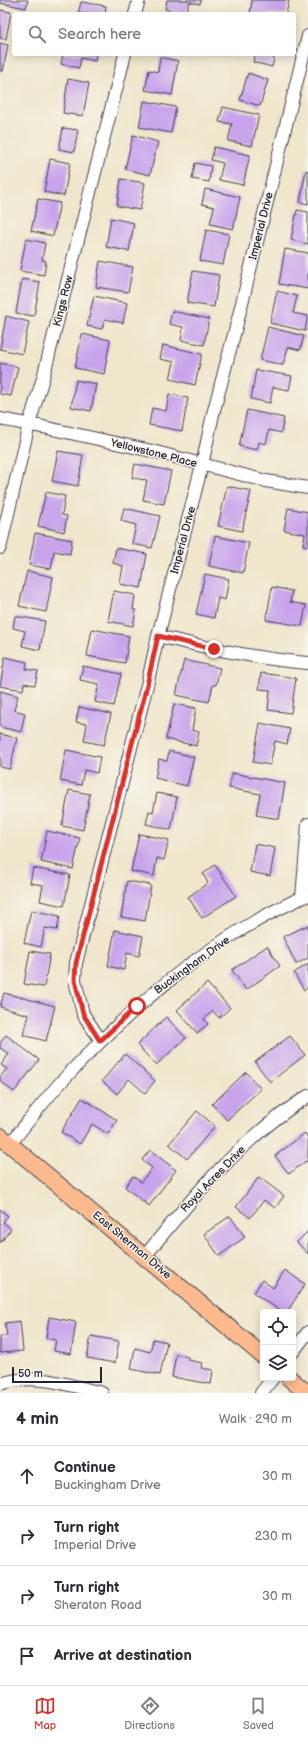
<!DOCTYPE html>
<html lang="en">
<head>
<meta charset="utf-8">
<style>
	body { margin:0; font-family:"Balsamiq Sans",sans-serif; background:#f2f2f3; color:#2b2b33 }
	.controls { position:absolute; right:12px; bottom:12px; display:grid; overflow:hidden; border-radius:4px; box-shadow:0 2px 10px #0003 }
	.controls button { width:36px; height:36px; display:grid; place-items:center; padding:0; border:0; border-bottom:1px solid #e1e1e2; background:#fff; color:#2b2b33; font:20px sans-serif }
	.scale { position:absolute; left:12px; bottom:10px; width:90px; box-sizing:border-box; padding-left:4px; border:2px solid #22223b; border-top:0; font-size:11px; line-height:14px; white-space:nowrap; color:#22223b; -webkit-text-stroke:3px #f7f3e8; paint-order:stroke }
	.stop { position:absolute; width:12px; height:12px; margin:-9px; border:3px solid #d93025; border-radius:50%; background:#fff }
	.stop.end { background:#d93025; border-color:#fff; box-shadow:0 1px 4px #0008 }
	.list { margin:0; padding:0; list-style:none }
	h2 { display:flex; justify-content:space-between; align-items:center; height:52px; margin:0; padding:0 16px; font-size:17px }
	h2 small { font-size:13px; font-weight:400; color:#7c7c81 }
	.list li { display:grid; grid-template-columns:26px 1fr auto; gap:12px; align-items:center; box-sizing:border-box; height:60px; padding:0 16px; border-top:1px solid #e1e1e2 }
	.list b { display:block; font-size:15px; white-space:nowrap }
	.list p { margin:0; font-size:13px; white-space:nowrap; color:#7c7c81 }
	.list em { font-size:13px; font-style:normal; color:#7c7c81 }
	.icon { flex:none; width:22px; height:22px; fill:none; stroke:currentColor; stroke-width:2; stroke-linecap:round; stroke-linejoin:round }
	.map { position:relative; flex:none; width:308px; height:1393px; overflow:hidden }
	.search { position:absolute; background:#fff; box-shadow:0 2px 10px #0003; left:12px; right:12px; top:12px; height:44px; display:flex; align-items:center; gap:10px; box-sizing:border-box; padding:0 14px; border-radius:4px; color:#7c7c81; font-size:15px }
	.sheet { height:292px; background:#fff }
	nav { display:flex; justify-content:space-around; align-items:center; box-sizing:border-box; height:56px; border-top:1px solid #e1e1e2; background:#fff; font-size:11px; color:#7c7c81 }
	nav a { display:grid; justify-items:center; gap:2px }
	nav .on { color:#d93025 }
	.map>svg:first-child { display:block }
	.building { fill:#c9a4ec }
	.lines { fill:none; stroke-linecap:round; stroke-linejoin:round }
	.minor-casing { stroke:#413f51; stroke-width:14 }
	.major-casing { stroke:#413f51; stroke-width:18 }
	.minor { stroke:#fff; stroke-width:12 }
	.major { stroke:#fcba8e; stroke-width:16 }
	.route { stroke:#d93025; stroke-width:5 }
	.labels { text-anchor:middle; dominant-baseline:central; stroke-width:3; stroke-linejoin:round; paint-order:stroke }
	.street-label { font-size:11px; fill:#22223b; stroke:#f7f3e8 }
</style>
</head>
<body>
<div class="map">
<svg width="308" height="1393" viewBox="0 0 308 1393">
	<rect width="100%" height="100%" fill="#f7f3e8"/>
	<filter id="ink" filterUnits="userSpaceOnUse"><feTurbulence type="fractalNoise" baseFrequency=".025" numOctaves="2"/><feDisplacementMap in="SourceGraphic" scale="8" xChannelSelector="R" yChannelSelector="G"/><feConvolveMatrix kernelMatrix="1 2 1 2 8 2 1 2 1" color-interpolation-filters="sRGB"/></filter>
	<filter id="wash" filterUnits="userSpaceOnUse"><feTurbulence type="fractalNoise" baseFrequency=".012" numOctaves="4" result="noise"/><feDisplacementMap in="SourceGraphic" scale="16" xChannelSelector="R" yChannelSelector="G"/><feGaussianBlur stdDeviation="0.9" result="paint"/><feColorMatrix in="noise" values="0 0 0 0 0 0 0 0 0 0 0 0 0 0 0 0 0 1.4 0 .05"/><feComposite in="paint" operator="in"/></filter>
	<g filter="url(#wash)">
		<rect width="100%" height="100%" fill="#efe6cb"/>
		<g id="blocks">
			<!-- building -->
			<path class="building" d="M0,0H28L26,8L0,3Z
				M167,0H201L200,4L189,2L186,14L165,9Z
				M252,0H289L286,14H250Z
				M81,2L106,6L105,14H78Z
				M0,10L11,12L6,39L0,38Z
				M0,43L8,45L3,71H0Z
				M63,54H96L95,61L81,58L79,68L61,64Z
				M255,54H275L272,67L253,62Z
				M160,57L178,61L172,95L145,90L149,70L158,72Z
				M248,73L268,80L260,106L240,100Z
				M68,79L89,83L83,116L63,113Z
				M144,101L176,107L171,133L139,127Z
				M223,107L259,115L252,146L228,141L232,124L219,122Z
				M63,128L78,130L74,152L59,149Z
				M133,135L158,142L150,175L125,169Z
				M214,147L250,155L243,185L219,180L223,163L211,160Z
				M50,159L70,163L64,196L44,192Z
				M195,163L211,166L209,182L192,179Z
				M306,170L308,171V204L300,202Z
				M121,179L145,183L140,210L117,206Z
				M205,189L240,197L233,229L210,224L214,207L202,204Z
				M38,199L60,203L53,236L31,231Z
				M297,210L308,212V244L291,240Z
				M111,218L134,223L129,251L106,247Z
				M206,230L229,234L223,265L200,261Z
				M26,239L45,243L42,260L46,261L44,275L20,271Z
				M285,249L308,253V289L279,284Z
				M100,261L133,267L128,292L96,287Z
				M193,271L219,275L214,307L187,303Z
				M22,279L40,282L34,316L16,313Z
				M277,291L297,296L293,313L308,316L305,331L270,323Z
				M94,296L127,303L123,323L105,319L102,329L87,326Z
				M172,311L209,319L204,345L181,340L183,327L169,324Z
				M6,316L29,322L22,354L0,349Z
				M268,327L304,336L300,350L288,347L283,365L260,360Z
				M82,334L110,340L104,374L75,368Z
				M163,345L202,354L195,385L170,379L174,362L160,359Z
				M0,363L18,367L11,396L0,394Z
				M256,370L292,376L289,390L273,387L270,403L251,399Z
				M76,380L96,384L91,411L71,407Z
				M169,394L188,398L182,431L149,425L152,408L166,411Z
				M247,410L284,418L281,433L269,430L266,444L259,442L257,450L239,446Z
				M58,451L83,455L78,486L52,481Z
				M135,464L171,471L164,504L143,500L147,480L132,478Z
				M227,486L251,491L242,531L218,526Z
				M46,492L65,496L62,515L67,516L64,532L38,526Z
				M124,508L160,516L152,548L132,544L136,525L121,521Z
				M288,508L308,512V546L303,545L305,534L284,530Z
				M35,533L72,540L70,554L54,551L51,569L29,565Z
				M215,536L249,543L243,573L209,566Z
				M116,548L147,554L141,588L120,584L123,566L113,563Z
				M27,571L53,577L46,612L19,606Z
				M205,574L229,579L225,600L218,598L214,618L196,614Z
				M272,587L292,591L290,602L306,605L302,626L266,620Z
				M114,591L135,595L133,610H136L133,626L108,621Z
				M15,616L45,621L40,650L22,646L25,631L13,628Z
				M92,629L129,636L125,663L87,656Z
				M5,657L27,662L26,669L38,671L35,685L24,683L23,690L0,686Z
				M184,660L220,668L216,685H213L209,702L176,695Z
				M83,666L121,674L114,706L95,702L99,684L80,680Z
				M261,673L296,678L291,713L268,710L270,690L259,689Z
				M0,691L18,696L14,710L25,713L21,732L0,727Z
				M174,704L196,708L192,730L199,732L196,746L166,739Z
				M79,707L111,714L104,745L84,741L87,724L76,722Z
				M260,723L290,729L287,744L275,741L270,765L253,762Z
				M0,734L17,738L10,769L0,767Z
				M66,750L100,757L97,773L84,770L81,785L60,781Z
				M169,751L194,757L187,786L155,778L159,759L167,761Z
				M232,773L285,783L279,819L256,815L260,794L229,788Z
				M69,790L90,794L83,830L62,826Z
				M157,793L177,797L171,830L146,824L149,811L153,812Z
				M47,831L80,838L73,869L41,862Z
				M139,834L169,840L164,860L157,858L154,876L131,871Z
				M255,844L275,848L270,876L250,872Z
				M215,865L236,896L202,918L188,897L208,883L203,874Z
				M33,868L70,875L64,906L40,901L43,885L30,883Z
				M127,881L151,885L145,921L121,917Z
				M31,910L60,916L57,930L45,928L41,947L24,943Z
				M308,925V958L296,964L283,937Z
				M115,930L143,936L139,956L127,953L124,970L108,966Z
				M267,946L280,966L246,990L232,970Z
				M30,951L50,954L44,987L24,984Z
				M308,964V987L304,990L294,973Z
				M207,983L230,1008L219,1018L213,1011L204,1019L208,1024L197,1033L177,1010Z
				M4,993L55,1006L46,1041L23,1035L29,1015L0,1007Z
				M166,1017L186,1038L156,1065L137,1045Z
				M6,1035L39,1060L14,1092L0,1081V1077L7,1069L1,1065L9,1054L0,1048V1043Z
				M290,1036L305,1055L270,1082L255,1062Z
				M125,1054L155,1081L145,1093L129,1079L117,1094L102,1081Z
				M246,1072L261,1089L227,1120L212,1104Z
				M82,1098L117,1120L108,1134L92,1124L80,1144L61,1132Z
				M197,1111L215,1126L187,1159L169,1144Z
				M305,1133L308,1138V1163L306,1161L289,1174L275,1156Z
				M150,1150L176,1170L149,1206L125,1187L133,1176L141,1182L152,1168L142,1160Z
				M259,1177L284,1196L275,1208L264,1200L250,1218L236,1207Z
				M0,1209L8,1216L3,1222L11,1229L0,1243Z
				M230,1216L245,1237L219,1256L204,1234Z
				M308,1231V1254L297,1242Z
				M285,1270L305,1284L287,1312H282L254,1293L262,1280L273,1288Z
				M49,1317L76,1322L71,1354L54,1351L56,1340L46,1338Z
				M20,1321L23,1351L0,1353V1336H7L5,1323Z
				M91,1336L119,1341L115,1363L87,1358Z
				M153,1339L167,1342L160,1375L131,1369L135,1348L150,1352Z
				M176,1354L188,1357V1360L202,1363L201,1368L213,1370L211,1384L172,1377Z"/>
		</g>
	</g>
	<g filter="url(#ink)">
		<use href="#blocks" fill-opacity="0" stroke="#413f51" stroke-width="1"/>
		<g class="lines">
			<!-- minor casing -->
			<g class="minor-casing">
				<path id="minor" d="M135,14L139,0
					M0,419L43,427L152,451L266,481L308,488
					M0,548L29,424L43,378L125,54
					M158,636C207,648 257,659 308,663
					M302,898L308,824
					M101,1041L83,1014L75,980L76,963L147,685L158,636L202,465L213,414L236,327L308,36
					M10,1144C28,1122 45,1099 64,1079C133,1005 215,935 308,895
					M145,1256C194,1195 241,1139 308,1096
					M293,1352L308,1332
					M0,1384C35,1372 67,1385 102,1393
					M261,1393L273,1378"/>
			</g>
			<!-- major casing -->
			<g class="major-casing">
				<path id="major" d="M0,1136L263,1356
					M289,1378L307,1393"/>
			</g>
			<!-- minor -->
			<use href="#minor" class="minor"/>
			<!-- major -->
			<use href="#major" class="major"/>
		</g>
	</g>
	<g class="lines" filter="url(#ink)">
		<!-- route -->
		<path class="route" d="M137,1006L100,1041L83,1014L75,980L76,963L147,685L158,636L214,649"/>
	</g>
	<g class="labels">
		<!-- street labels -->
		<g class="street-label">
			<text transform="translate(261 226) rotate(-76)">Imperial Drive</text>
			<text transform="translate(63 301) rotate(-76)">Kings Row</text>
			<text transform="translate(154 453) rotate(14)">Yellowstone Place</text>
			<text transform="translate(183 540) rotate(-75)">Imperial Drive</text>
			<text transform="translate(192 965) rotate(-36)">Buckingham Drive</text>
			<text transform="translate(213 1179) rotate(-46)">Royal Acres Drive</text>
			<text transform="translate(132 1245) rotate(40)">East Sherman Drive</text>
		</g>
	</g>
</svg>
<div class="controls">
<button><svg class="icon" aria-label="locate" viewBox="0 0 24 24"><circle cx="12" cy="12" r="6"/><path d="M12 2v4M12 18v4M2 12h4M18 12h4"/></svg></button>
<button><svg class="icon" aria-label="layers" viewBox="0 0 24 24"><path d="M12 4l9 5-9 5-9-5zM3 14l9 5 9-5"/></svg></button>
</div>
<div class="scale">50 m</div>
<div class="stop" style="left:137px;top:1006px"></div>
<div class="stop end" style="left:214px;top:649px"></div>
<div class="search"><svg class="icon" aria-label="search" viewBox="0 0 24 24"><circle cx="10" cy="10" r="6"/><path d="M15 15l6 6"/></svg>Search here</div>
</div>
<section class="sheet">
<h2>4 min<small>Walk · 290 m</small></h2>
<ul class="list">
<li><svg class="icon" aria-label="ahead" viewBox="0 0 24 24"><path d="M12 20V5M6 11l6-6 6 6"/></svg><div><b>Continue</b><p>Buckingham Drive</p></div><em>30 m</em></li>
<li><svg class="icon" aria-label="right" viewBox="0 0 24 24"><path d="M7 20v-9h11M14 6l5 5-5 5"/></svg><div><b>Turn right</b><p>Imperial Drive</p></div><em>230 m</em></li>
<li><svg class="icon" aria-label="right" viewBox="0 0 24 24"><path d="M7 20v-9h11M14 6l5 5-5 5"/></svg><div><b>Turn right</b><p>Sheraton Road</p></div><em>30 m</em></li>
<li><svg class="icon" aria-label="arrive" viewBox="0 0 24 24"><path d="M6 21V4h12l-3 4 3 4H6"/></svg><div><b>Arrive at destination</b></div></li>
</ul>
</section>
<nav>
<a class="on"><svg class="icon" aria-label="map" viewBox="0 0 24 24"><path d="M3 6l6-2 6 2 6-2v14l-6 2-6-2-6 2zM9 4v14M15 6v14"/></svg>Map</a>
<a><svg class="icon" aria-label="directions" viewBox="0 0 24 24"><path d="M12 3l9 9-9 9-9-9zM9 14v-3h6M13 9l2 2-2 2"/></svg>Directions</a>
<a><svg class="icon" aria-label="saved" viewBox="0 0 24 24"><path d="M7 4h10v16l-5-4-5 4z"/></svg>Saved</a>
</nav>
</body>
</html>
